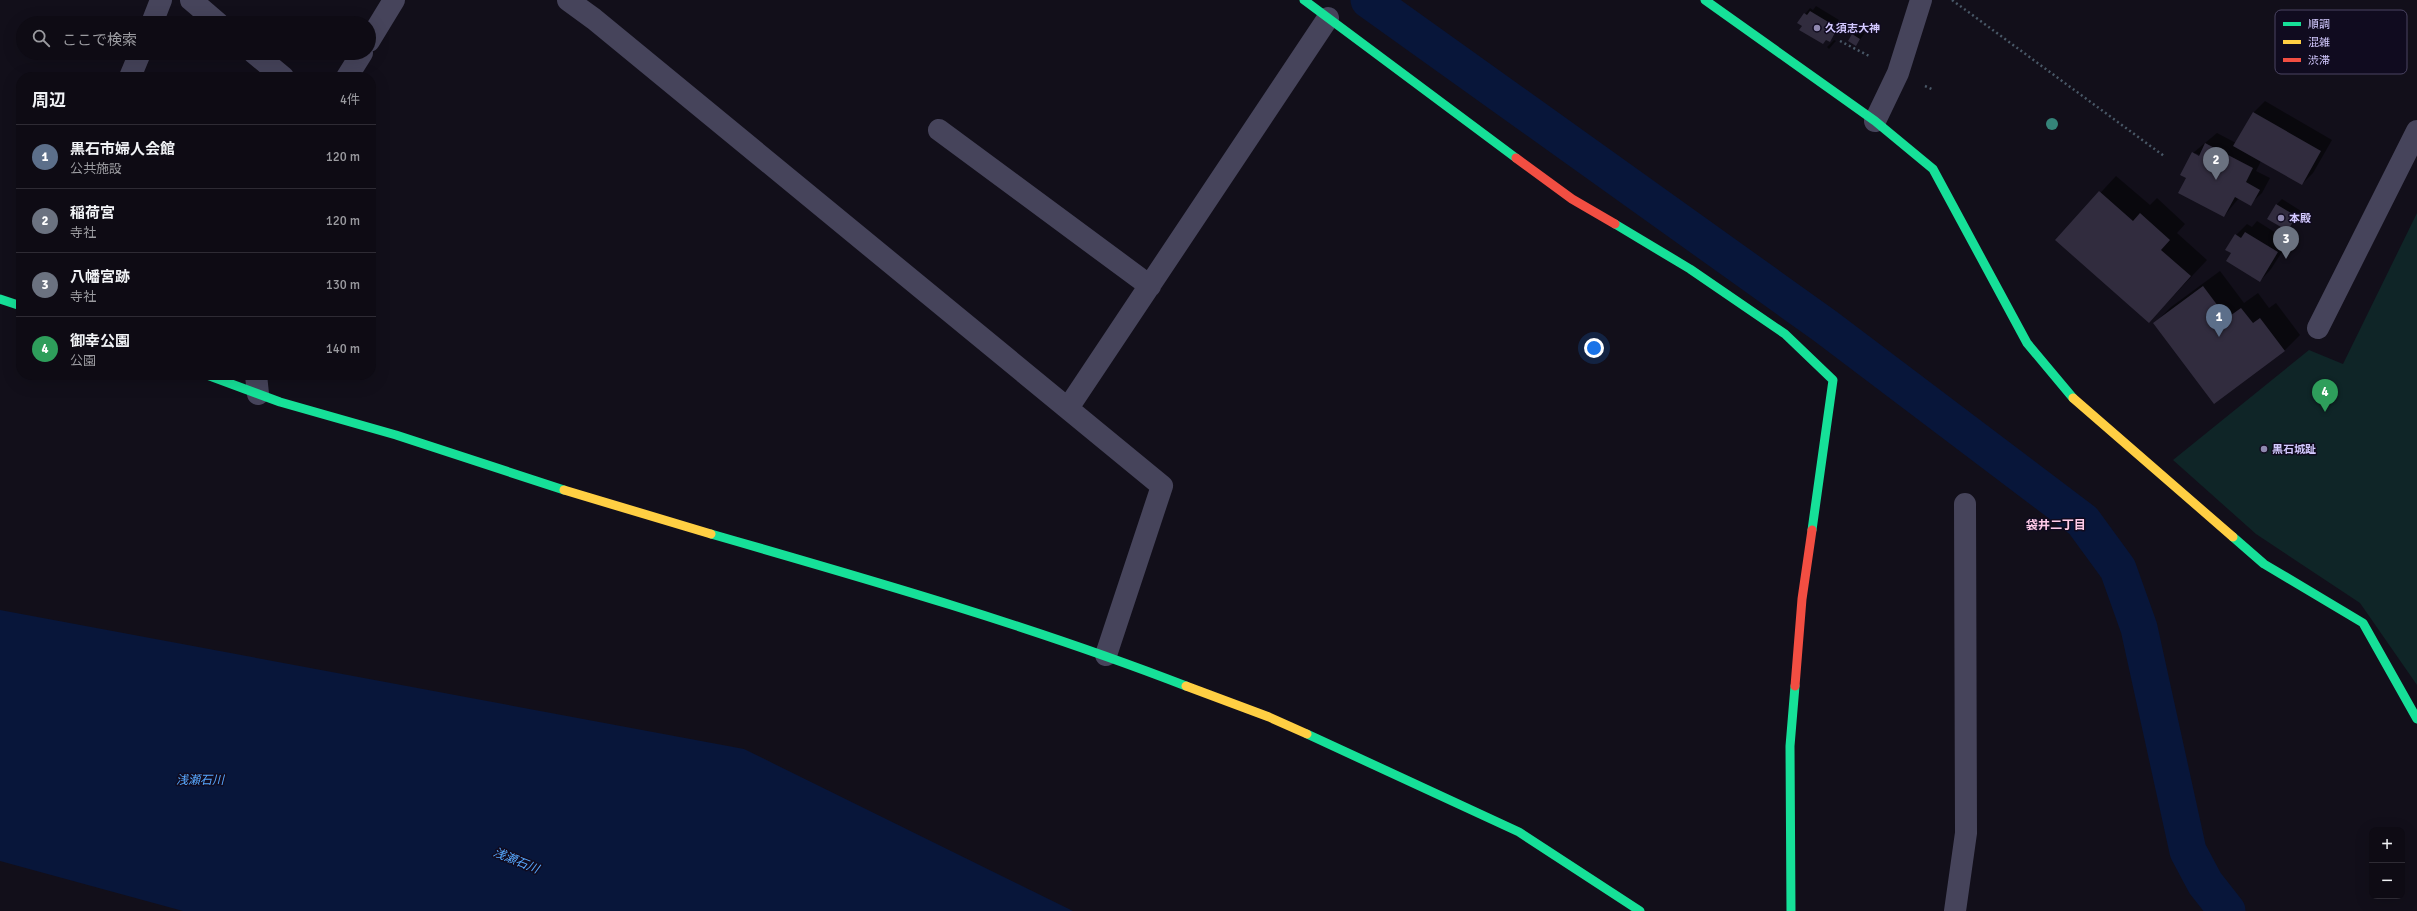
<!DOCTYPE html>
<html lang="ja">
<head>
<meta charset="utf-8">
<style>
	body { margin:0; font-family:Signika,"Noto Sans JP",sans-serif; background:#17141d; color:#f1f3f6 }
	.controls { position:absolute; right:12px; bottom:12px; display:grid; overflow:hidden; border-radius:8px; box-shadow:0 4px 16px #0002 }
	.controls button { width:36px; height:36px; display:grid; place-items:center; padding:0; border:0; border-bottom:1px solid #2e2b34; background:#0e0b14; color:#f1f3f6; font:20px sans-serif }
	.you { position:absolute; left:1594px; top:348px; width:14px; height:14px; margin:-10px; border:3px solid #fff; border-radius:50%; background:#1a73e8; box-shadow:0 0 0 6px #1a73e833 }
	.badge { display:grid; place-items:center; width:26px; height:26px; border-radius:50%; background:#8f88af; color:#fff; font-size:13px; font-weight:700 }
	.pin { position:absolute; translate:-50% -33px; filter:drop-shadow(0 1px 2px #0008) }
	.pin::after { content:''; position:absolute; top:21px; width:14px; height:12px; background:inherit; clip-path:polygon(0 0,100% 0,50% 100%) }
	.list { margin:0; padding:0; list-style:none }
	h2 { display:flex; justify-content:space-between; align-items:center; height:52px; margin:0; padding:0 16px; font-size:17px }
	h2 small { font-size:13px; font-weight:400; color:#9b9ba0 }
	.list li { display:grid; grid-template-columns:26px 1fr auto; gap:12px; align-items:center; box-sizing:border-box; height:64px; padding:0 16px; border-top:1px solid #2e2b34 }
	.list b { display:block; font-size:15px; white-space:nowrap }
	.list p { margin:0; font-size:13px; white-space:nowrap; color:#9b9ba0 }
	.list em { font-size:13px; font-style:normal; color:#9b9ba0 }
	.icon { flex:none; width:22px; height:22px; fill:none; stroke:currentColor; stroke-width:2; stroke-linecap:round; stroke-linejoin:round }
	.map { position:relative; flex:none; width:2417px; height:911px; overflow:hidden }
	.search { position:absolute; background:#0e0b14; box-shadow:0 4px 16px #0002; left:16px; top:16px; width:360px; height:44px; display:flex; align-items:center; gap:10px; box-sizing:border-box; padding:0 14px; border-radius:22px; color:#9b9ba0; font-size:15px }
	.panel { position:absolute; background:#0e0b14; box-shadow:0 4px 16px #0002; left:16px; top:72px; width:360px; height:308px; border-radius:16px }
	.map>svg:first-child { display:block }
	.green { fill:#0f2527 }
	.water { fill:#08163a }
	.shadow { fill:#0007; fill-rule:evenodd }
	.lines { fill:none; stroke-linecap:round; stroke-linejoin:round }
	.canal { stroke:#08163a; stroke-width:37 }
	.building { fill:#312c3e }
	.path { stroke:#495867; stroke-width:2.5; stroke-dasharray:2 3; stroke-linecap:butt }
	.street { stroke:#46445b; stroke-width:22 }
	.fast { stroke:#16e098; stroke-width:9 }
	.slow { stroke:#ffcf43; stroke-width:9 }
	.jam { stroke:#f24e42; stroke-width:9 }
	.tree { fill:#358479 }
	.poi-dot { fill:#8f88af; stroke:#100b1f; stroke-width:1.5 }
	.labels { text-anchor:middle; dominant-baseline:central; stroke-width:3; stroke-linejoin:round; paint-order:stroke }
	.poi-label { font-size:11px; font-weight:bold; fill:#d3c9ff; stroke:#100b1f; text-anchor:start }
	.neighbourhood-label { font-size:12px; font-weight:bold; fill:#ffcbe9; stroke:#100b1f }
	.water-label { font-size:12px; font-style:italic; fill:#57a8ff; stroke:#100b1f }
	.key { fill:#100b1f; stroke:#4a4462; stroke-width:1 }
	.key-label { font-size:11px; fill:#d3c9ff }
</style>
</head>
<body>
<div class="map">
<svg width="2417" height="911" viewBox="0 0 2417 911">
	<rect width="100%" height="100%" fill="#120f1a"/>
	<!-- green -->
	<path class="green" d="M2417,213V685L2360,603L2256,534L2173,460L2309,350L2343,364Z"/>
	<!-- water -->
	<path class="water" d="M0,610L744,749L1073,911H183L0,861Z"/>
	<!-- shadow -->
	<path class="shadow" d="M1816,6L1839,20L1837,24L1841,25L1829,41L1798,23L1810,8L1813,10Z
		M1858,29L1865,33L1856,45L1849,41Z
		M1834,40L1836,41L1834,43L1829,49L1827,47Z
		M2265,101L2332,140L2313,173L2302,184L2261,161L2256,171L2270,178L2262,193L2250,204L2239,198L2224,216L2187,177L2193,153L2217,133L2236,143L2254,112ZM2195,153L2204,157L2195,155Z
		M2116,176L2150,205L2157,198L2185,224L2177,233L2207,260L2149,322L2057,240Z
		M2282,199L2301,211L2288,230L2276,205Z
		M2257,221L2289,241L2271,269L2260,281L2233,253L2236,235L2247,224L2252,227Z
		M2220,271L2244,303L2258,293L2269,308L2276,303L2300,335L2284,351L2155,323L2171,307Z"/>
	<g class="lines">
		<!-- canal -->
		<path class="canal" d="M1369,0L1825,326L2083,521L2118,569L2139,628L2188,851L2205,883L2227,911"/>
	</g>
	<!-- building -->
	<path class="building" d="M1810,11L1835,26L1833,29L1836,31L1830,42L1826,40L1823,44L1799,30L1802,26L1797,23L1804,13L1807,15Z
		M1852,34L1860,39L1856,46L1848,41Z
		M2253,112L2321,151L2302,185L2233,146Z
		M2205,143L2253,168L2246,182L2260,190L2251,206L2235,197L2224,217L2178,193L2186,178L2180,175L2192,152L2199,156Z
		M2099,191L2133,221L2140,213L2170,240L2161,250L2191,276L2149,323L2055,240Z
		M2276,204L2296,216L2288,231L2267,219Z
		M2245,232L2278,252L2260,282L2226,261L2231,253L2225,250L2235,234L2241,238Z
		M2203,286L2227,318L2241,308L2253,323L2260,318L2285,351L2214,404L2153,323Z"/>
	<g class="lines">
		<!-- path -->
		<path class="path" d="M1952,0L2164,156
			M1840,41L1871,57
			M1925,86L1934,90"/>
		<!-- street -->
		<path class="street" d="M191,0L218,23
			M568,0L594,19L1162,486L1106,655
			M152,23L161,0
			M369,41L394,0
			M254,53L283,77
			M130,77L140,53
			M347,77L362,53
			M1875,121L1898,73L1921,0
			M939,130L1150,286
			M2318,328L2417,131
			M256,375L258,394
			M1068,408L1328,18
			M1955,911L1966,833L1965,504"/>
		<!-- fast -->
		<path class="fast" d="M1304,0L1516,158
			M1705,0L1875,121L1933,169L2027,343L2073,398
			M1615,224L1690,269L1785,334L1833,380L1812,530
			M0,299L21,306
			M207,375L280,402L396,435L564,490
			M711,534C871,580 1031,626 1186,686
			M2233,537L2264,564L2363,623L2417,719
			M1307,734L1519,832L1640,911
			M1791,911L1790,746L1795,686"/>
		<!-- slow -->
		<path class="slow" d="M2073,398L2233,537
			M564,490L711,534
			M1186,686L1269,717L1307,734"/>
		<!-- jam -->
		<path class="jam" d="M1516,158L1572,199L1615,224
			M1795,686L1802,599L1812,530"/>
	</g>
	<!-- trees -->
	<circle class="tree" cx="2052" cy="124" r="6"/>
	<!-- markers -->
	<g class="poi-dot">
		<circle cx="1817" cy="28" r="4"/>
		<circle cx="2281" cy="218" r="4"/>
		<circle cx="2264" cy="449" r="4"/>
	</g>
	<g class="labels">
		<!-- poi labels -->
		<g class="poi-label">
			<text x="1825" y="28">久須志大神</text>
			<text x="2289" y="218">本殿</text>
			<text x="2272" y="449">黒石城趾</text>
		</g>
		<!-- neighbourhood labels -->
		<g class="neighbourhood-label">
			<text x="2056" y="525">袋井二丁目</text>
		</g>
		<!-- water labels -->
		<g class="water-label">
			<text x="200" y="780">浅瀬石川</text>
			<text transform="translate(516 861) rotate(22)">浅瀬石川</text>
		</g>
	</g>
	<!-- legend -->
	<rect x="2275" y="10" width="132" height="64" rx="6" class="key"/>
	<rect x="2283" y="22" width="18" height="4" fill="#16e098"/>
	<rect x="2283" y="40" width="18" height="4" fill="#ffcf43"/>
	<rect x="2283" y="58" width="18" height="4" fill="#f24e42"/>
	<g class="key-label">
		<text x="2308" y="28">順調</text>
		<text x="2308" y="46">混雑</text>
		<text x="2308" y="64">渋滞</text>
	</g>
</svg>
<div class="controls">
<button>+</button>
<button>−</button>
</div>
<div class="you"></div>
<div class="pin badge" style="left:2219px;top:337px;background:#5c6f8a">1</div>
<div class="pin badge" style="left:2216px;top:180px;background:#6b7280">2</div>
<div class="pin badge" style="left:2286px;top:259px;background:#6b7280">3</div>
<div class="pin badge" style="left:2325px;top:412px;background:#2e9e5b">4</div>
<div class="search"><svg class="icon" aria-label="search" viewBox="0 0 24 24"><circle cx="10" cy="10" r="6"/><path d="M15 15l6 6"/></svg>ここで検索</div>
<section class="panel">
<h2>周辺<small>4件</small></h2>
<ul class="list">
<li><span class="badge" style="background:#5c6f8a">1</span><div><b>黒石市婦人会館</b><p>公共施設</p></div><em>120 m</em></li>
<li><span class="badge" style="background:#6b7280">2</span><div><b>稲荷宮</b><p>寺社</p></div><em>120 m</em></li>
<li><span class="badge" style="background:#6b7280">3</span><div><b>八幡宮跡</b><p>寺社</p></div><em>130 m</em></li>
<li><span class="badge" style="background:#2e9e5b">4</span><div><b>御幸公園</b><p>公園</p></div><em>140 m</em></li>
</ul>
</section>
</div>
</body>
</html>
